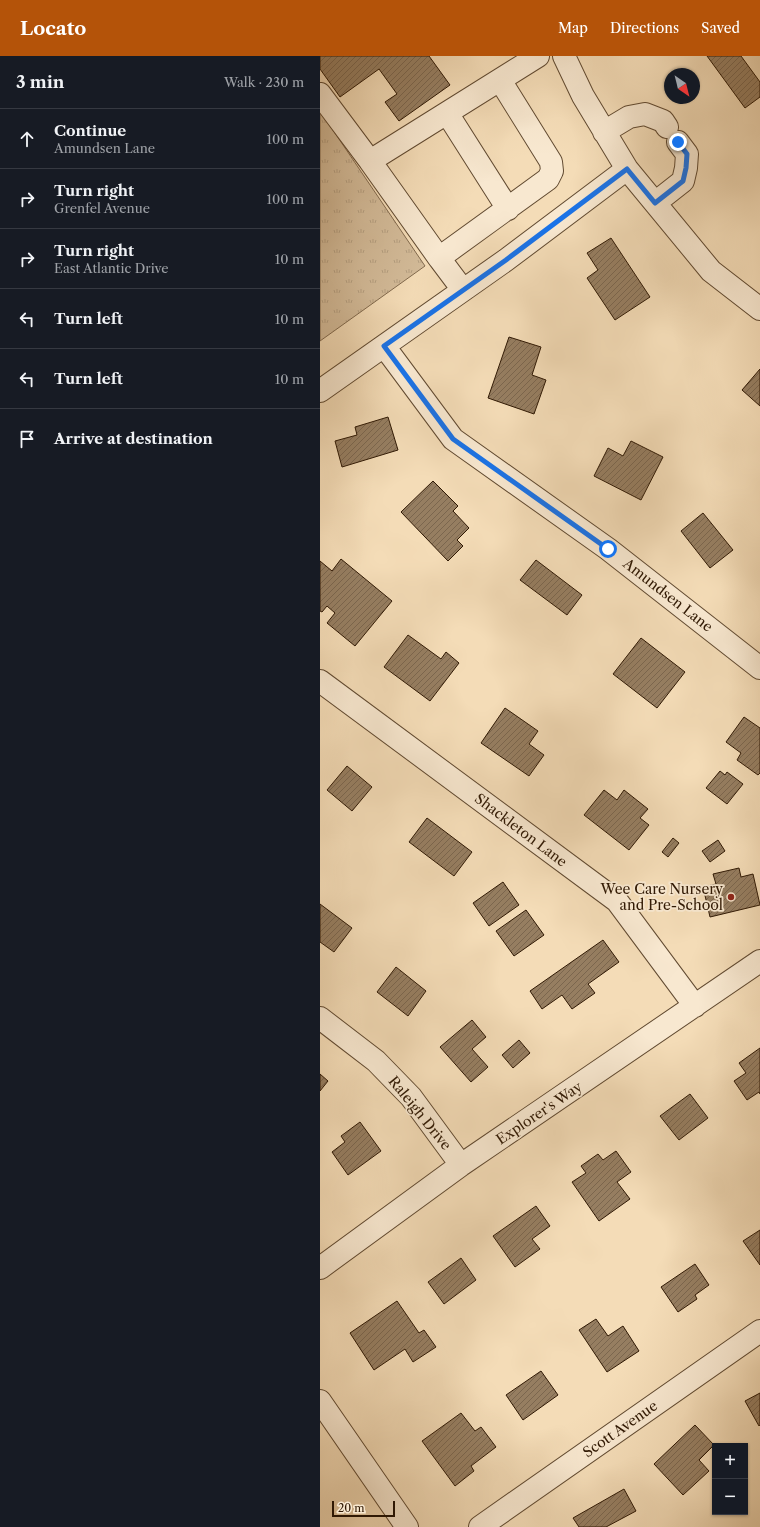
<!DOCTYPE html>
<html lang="en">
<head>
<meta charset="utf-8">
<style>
	body { margin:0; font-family:"Libre Caslon Text",serif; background:#20242c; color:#f1f3f6 }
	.controls { position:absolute; right:12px; bottom:12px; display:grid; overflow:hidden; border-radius:0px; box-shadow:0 1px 3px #0004 }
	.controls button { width:36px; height:36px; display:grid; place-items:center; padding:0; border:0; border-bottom:1px solid #363941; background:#171b24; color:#f1f3f6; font:20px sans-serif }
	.compass { position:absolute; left:344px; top:12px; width:36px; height:36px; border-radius:50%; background:#171b24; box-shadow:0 1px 3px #0004; rotate:145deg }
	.scale { position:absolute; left:12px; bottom:10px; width:63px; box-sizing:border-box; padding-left:4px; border:2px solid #301904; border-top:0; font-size:11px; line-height:14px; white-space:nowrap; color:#301904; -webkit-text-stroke:3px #f8e8d0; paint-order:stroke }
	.stop { position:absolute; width:12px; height:12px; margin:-9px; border:3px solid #1a73e8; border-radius:50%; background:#fff }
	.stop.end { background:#1a73e8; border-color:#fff; box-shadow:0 1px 4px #0008 }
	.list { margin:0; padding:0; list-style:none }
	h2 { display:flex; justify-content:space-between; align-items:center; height:52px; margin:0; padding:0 16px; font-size:17px }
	h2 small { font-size:13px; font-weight:400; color:#9ea1a6 }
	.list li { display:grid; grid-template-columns:26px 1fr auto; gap:12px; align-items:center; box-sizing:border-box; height:60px; padding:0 16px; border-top:1px solid #363941 }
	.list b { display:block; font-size:15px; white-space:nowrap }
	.list p { margin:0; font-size:13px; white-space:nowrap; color:#9ea1a6 }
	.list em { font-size:13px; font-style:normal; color:#9ea1a6 }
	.icon { flex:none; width:22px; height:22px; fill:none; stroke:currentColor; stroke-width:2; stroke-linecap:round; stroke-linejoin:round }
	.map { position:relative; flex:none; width:440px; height:1471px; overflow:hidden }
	header { display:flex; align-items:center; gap:24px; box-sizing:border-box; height:56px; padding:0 20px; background:#b45309; color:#fff }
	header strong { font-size:19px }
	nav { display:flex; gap:22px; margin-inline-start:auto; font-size:14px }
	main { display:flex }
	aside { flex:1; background:#171b24 }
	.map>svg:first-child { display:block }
	.grass { fill:url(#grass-tufts); stroke:#826a4e }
	.building { fill:url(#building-hatch); stroke:#301904 }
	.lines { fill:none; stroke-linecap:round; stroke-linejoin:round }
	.minor-casing { stroke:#614a31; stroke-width:24 }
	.minor { stroke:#f8e8d0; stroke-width:22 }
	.route { stroke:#1a73e8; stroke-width:5 }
	.poi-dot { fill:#8f2418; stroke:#f8e8d0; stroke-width:1.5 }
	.labels { text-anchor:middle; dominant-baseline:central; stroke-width:3.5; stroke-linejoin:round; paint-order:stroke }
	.street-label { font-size:14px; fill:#301904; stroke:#f8e8d0 }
	.poi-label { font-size:14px; fill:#301904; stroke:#f8e8d0; text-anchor:end }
</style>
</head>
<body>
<header>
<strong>Locato</strong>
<nav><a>Map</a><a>Directions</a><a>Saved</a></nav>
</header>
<main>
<aside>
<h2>3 min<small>Walk · 230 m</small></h2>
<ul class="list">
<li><svg class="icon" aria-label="ahead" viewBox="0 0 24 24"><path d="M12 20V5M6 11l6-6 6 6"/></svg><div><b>Continue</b><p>Amundsen Lane</p></div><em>100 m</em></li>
<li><svg class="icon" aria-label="right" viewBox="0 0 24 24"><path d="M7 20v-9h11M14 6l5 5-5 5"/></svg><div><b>Turn right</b><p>Grenfel Avenue</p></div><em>100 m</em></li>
<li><svg class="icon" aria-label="right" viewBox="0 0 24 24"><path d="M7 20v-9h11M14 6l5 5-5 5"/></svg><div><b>Turn right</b><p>East Atlantic Drive</p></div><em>10 m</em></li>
<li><svg class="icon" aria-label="left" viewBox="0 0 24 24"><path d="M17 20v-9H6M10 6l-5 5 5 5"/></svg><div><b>Turn left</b></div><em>10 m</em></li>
<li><svg class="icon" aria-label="left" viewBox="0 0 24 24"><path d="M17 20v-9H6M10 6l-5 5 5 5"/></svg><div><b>Turn left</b></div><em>10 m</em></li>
<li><svg class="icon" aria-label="arrive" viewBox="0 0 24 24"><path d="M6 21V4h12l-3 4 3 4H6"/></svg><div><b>Arrive at destination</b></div></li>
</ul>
</aside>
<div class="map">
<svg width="440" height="1471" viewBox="0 0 440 1471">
	<defs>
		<pattern id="grass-tufts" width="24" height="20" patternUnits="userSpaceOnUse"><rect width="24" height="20" fill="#d3bb99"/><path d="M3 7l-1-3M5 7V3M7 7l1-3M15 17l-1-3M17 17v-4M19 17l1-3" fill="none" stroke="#b5a082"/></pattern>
		<pattern id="building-hatch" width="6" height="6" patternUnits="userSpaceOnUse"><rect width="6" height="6" fill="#967e61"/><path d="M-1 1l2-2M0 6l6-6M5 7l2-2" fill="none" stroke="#7b664e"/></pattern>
	</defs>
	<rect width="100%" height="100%" fill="#f4dcb7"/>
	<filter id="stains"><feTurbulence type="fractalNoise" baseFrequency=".005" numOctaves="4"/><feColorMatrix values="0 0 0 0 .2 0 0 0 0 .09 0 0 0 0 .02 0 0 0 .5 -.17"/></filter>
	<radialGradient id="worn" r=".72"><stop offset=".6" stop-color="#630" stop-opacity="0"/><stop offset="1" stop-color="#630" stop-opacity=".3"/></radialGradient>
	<!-- grass -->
	<path class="grass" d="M0,55L105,210L0,285Z"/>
	<!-- building -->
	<path class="building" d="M0,0H109L130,29L79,65L65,46L77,38L59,13L20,41L0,13Z
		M387,0H421L440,26V41L425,52Z
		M291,182L330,241L295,264L267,222L278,214L267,197Z
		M189,281L221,291L212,319L226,324L214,358L168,342Z
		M440,313V350L422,334Z
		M68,361L78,394L22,411L15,385L37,379L35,371Z
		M311,385L343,401L321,444L274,420L288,392L303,400Z
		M113,425L138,450L133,455L149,472L137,484L143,490L128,505L81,456Z
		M383,457L413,494L390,512L361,475Z
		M21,503L72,545L35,590L7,567L15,557L7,550L2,556L0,555V505L12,515Z
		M216,504L262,539L247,559L200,524Z
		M88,579L121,603L126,596L139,607L110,645L64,611Z
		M321,582L365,616L337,652L293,618Z
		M185,652L218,675L209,688L224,699L209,720L161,687Z
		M424,661L440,672V717L438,719L417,704L421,697L406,686Z
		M27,710L52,731L32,755L7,734Z
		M400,715L405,719L407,716L423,728L407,748L386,732Z
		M284,734L297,744L304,734L328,753L320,762L329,769L309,794L264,759Z
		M107,762L152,796L134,820L89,786Z
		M353,782L359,787L348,801L342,796Z
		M398,784L405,795L390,806L382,795Z
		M419,812L421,821L433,818L440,849L390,861L383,831L396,828L393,818Z
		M183,826L199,849L169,870L153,847Z
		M0,848L32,872L14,896L0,886Z
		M206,854L224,879L194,900L176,875Z
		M283,884L299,906L268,928L275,937L252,953L242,939L222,953L210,935Z
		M76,911L106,935L88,960L57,936Z
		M152,964L166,981L152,993L168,1011L151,1026L120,991Z
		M199,984L210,997L193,1012L182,999Z
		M440,992V1038L439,1036L427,1044L414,1025L426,1017L419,1007Z
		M0,1018L8,1025L0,1035Z
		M370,1038L388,1062L359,1084L340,1060Z
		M40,1066L61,1095L28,1119L12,1096L25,1086L21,1080Z
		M296,1095L311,1116L297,1126L310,1143L279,1165L252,1126L266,1117L261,1110L278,1098L283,1104Z
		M216,1150L230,1170L212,1183L220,1193L195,1211L173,1180Z
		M440,1174V1209L423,1185Z
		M141,1202L156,1224L124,1248L108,1226Z
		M375,1208L389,1229L375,1239L377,1243L358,1256L341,1231Z
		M77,1245L99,1277L104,1274L116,1291L93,1306L85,1293L54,1314L30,1277Z
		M276,1263L288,1280L303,1270L319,1295L287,1316L259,1274Z
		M221,1315L238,1339L203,1364L186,1339Z
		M440,1337V1369L439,1370L425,1345Z
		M141,1357L155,1375L161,1371L176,1391L151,1410L154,1415L135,1430L102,1385Z
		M375,1369L394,1389L379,1404L389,1415L363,1439L334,1408Z
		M304,1433L316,1455L286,1471H259L253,1462Z"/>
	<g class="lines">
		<!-- minor casing -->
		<g class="minor-casing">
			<path id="minor" d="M244,0L263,40L307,113L391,215L440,253
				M0,38L50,105L218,0
				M127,57L188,153
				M284,76L309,61L325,58L343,65L347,71
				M50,105L119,202L228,123L232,115L231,106L180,24
				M335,147L363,125L366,112L367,98L358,86
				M119,202L143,234
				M64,290L133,383L288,493L440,612
				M0,335L186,204L307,113
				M0,625L297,845L375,950
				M0,962L56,1005L91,1041L141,1109
				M0,1212L141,1109L440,905
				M0,1345L87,1471
				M160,1471L440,1275"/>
		</g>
		<!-- minor -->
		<use href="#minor" class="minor"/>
	</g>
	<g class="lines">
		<!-- route -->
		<path class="route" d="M288,493L133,383L64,290L186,204L307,113L335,147L363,125L366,112L367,98L358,86"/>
	</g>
	<!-- markers -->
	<circle class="poi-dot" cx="411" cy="841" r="4"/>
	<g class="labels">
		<!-- street labels -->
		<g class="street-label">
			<text transform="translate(348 539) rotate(38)">Amundsen Lane</text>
			<text transform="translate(201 774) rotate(37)">Shackleton Lane</text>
			<text transform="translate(100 1057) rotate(51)">Raleigh Drive</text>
			<text transform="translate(219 1057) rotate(-34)">Explorer's Way</text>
			<text transform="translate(300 1373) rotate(-35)">Scott Avenue</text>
		</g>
		<!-- poi labels -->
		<g class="poi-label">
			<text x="403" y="833">Wee Care Nursery<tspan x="403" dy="16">and Pre-School</tspan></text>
		</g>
	</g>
	<rect width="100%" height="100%" filter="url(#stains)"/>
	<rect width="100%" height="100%" fill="url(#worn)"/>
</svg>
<div class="controls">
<button>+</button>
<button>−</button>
</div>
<svg class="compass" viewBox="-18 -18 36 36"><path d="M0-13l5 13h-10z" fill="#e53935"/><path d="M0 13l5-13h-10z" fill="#9ea1a6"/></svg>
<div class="scale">20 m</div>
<div class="stop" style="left:288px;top:493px"></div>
<div class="stop end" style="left:358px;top:86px"></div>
</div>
</main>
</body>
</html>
